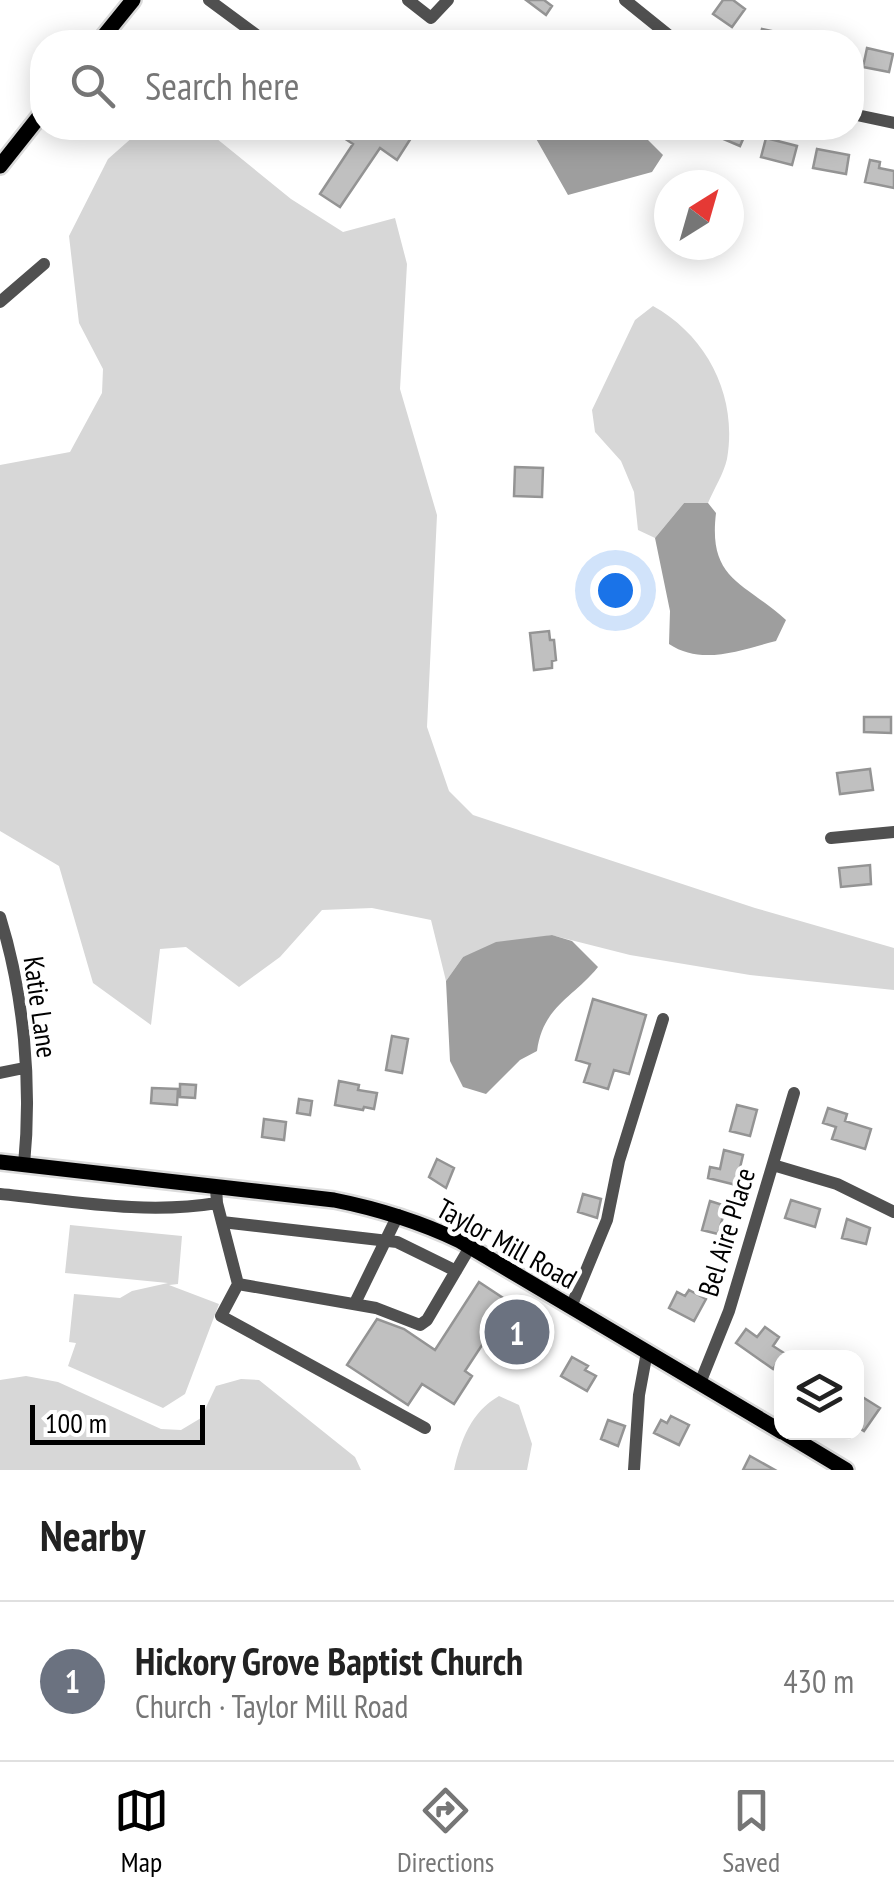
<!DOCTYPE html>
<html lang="en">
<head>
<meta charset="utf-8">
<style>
	body { margin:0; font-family:"PT Sans Narrow",sans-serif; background:#f2f2f2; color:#222 }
	.controls { position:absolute; right:30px; bottom:30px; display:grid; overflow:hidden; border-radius:20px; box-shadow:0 5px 25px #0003 }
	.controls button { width:90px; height:90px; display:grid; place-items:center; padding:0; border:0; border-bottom:2px solid #e0e0e0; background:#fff; color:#222; font:50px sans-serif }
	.compass { position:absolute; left:654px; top:170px; width:90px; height:90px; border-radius:50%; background:#fff; box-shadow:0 5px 25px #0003; rotate:37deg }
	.scale { position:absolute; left:30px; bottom:25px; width:175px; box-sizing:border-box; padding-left:10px; border:5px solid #000; border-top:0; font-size:28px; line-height:35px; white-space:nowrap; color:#000; -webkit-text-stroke:8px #fff; paint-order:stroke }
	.you { position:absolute; left:615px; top:590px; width:35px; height:35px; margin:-25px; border:8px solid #fff; border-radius:50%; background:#1a73e8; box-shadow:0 0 0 15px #1a73e833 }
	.badge { display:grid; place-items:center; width:65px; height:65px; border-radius:50%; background:#000; color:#fff; font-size:32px; font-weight:700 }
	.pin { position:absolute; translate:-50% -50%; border:5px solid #fff; box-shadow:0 2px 10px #0006 }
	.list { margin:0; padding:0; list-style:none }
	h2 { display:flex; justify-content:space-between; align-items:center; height:130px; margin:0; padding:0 40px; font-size:42px }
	h2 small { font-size:32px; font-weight:400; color:#767676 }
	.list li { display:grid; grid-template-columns:65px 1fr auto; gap:30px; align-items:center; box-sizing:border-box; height:160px; padding:0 40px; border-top:2px solid #e0e0e0 }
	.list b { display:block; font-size:38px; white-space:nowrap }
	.list p { margin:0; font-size:32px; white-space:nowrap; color:#767676 }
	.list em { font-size:32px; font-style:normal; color:#767676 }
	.icon { flex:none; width:55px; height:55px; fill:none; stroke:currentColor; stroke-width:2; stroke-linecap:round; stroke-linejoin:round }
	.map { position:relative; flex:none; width:894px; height:1470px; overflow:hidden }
	.search { position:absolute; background:#fff; box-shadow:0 5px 25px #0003; left:30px; right:30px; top:30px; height:110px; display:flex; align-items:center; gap:25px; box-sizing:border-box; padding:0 35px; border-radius:40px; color:#767676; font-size:38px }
	.sheet { height:290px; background:#fff }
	nav { display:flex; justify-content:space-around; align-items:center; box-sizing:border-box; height:140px; border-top:2px solid #e0e0e0; background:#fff; font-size:28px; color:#767676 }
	nav a { display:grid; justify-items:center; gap:5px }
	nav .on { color:#000 }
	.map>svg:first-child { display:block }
	.green { fill:#d7d7d7 }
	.water { fill:#9e9e9e }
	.building { fill:#c0c0c0; stroke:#949494; stroke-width:2.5 }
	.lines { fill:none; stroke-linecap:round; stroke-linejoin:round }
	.major-casing { stroke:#dbdbdb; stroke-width:20 }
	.minor { stroke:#505050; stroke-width:12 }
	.major { stroke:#000; stroke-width:15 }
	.labels { text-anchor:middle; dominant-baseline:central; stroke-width:9; stroke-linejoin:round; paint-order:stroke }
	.street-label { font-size:28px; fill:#000; stroke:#fff }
</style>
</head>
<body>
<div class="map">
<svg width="894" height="1470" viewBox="0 0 894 1470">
	<rect width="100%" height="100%" fill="#fff"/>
	<!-- green -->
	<path class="green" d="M143,128L206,130L291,199L343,232L395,218L407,264L400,389L437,515L427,727L449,791L473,815L755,908L894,948V990L750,975L630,955L551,935L463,957L446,981L431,920L372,908L322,910L280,957L239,987L186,947L160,949L151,1025L93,983L59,866L0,831V465L70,452L102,393L103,369L79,323L69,236L108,159Z
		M653,306C707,336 738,396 727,459C724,473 714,489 708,503H684L655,538L638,530L634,492L621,461L595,432L592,410L635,320Z
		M70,1225L182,1236L178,1284L169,1285L219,1304L185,1394L163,1408L68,1366L76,1343L69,1342L74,1294L120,1298L132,1291L168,1283L65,1273Z
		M26,1376L58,1382L161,1429L181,1430L201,1418L216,1386L241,1379L259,1380L355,1457L361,1470H0V1380Z
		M499,1396L519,1405L532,1444L527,1470H454C461,1440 471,1412 499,1396Z"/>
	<!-- water -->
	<path class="water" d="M530,128H636L663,155L652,172L568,195Z
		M684,503H708L716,513C708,580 743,581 786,620L776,641C740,650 702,666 669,644L670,611L655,538Z
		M552,935L572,941L598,967C573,998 543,1006 537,1051L520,1060L486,1094L463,1087L450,1061L446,981L463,957L496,942Z"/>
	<!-- building -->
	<path class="building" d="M526,0H544L552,6L546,15Z
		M723,0H733L745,9L732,27L713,14Z
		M762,29L790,35L788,42H759Z
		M867,48L893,54L889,72L863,67Z
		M343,128H396L411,138L397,160L380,148L340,207L320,194L353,144L338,134Z
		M698,128H741L747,130L740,146Z
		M766,138L797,146L792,165L761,157Z
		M817,149L849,155L846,174L813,168Z
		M870,160L880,162L879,168L894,171V188L865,182Z
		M515,467L543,468L542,497L514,496Z
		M549,631L550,640H554L556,660L552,661V668L534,670L530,633Z
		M864,717H891V733L864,732Z
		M870,769L873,790L840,794L837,773Z
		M870,865L871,884L841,887L839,868Z
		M593,999L646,1015L629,1074L614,1070L608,1089L584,1082L590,1064L576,1060Z
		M392,1036L408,1039L402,1073L386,1070Z
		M339,1081L359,1085L358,1090L377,1093L374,1109L364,1107L363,1110L335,1105Z
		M180,1084L196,1085L195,1098L180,1097Z
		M152,1088L178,1089L177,1105L151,1103Z
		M299,1099L312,1101L310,1115L297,1113Z
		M737,1105L757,1110L750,1136L730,1131Z
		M828,1108L847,1114L845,1121L871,1129L865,1149L832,1139L836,1127L823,1123Z
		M264,1119L286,1122L284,1140L262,1137Z
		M724,1150L743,1155L736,1185L708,1178L710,1167L720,1169Z
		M437,1159L454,1168L446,1188L429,1177Z
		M583,1194L601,1199L597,1218L578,1212Z
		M791,1200L820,1209L815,1227L785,1218Z
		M710,1201L726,1206L718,1234L702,1230Z
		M847,1219L870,1228L866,1244L842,1238Z
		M479,1282L538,1321L512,1360L484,1342L465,1371L472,1376L454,1404L422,1384L408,1405L347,1365L377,1319L404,1329L435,1350Z
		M689,1290L706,1299L694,1321L669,1308L677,1292L685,1296Z
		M765,1327L779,1337L773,1346L784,1353L773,1369L736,1343L746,1329L757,1337Z
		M572,1357L588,1366L585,1370L596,1376L587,1391L561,1376Z
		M856,1393L880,1408L864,1431L856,1426Z
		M671,1416L689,1425L679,1445L654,1433L661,1420L667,1423Z
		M608,1420L625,1426L618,1446L601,1439Z
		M750,1456L775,1470H743Z"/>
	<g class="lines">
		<!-- major casing -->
		<g class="major-casing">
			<path id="major" d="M99,42L133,0
				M0,166L42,113
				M0,1162L334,1200C379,1209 418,1221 460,1241L782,1432
				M783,1432L846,1470"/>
		</g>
		<!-- minor -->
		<path class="minor" d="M209,0L266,42
			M408,0L431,18L448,0
			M625,0L677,42
			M380,42L394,38L413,42
			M852,114L894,123
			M0,302L44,264
			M831,838L894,832
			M0,917C24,994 32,1084 24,1165
			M0,1073L24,1068
			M773,1165L837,1184L894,1212
			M216,1188L217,1203L238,1284L221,1316L425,1428
			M0,1194C72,1201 145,1215 217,1203
			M222,1222L397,1242L456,1271
			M238,1284L376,1308L420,1325L427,1320L470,1247
			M355,1303L398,1215
			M571,1307L607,1220L619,1161L663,1019
			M700,1383L729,1311L794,1093
			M634,1470L639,1395L647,1352"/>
		<!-- major -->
		<use href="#major" class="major"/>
	</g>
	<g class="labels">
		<!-- street labels -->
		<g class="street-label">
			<text transform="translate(41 1007) rotate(82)">Katie Lane</text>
			<text transform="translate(726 1232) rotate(-73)">Bel Aire Place</text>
			<text transform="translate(507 1243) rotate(29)">Taylor Mill Road</text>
		</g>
	</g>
</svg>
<div class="controls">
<button><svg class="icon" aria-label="layers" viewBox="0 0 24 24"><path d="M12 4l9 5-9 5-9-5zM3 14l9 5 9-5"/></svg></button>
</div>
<svg class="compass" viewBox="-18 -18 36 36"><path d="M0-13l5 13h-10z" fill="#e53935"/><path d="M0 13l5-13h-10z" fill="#767676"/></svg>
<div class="scale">100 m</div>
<div class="you"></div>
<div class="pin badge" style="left:517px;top:1332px;background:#6b7280">1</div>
<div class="search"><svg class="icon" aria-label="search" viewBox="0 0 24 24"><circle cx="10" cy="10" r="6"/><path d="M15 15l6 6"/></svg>Search here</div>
</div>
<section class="sheet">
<h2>Nearby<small></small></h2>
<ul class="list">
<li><span class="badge" style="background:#6b7280">1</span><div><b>Hickory Grove Baptist Church</b><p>Church · Taylor Mill Road</p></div><em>430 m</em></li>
</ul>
</section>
<nav>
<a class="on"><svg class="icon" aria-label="map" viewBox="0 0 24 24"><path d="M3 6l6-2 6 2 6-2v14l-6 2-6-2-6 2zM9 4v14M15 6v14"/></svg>Map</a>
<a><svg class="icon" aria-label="directions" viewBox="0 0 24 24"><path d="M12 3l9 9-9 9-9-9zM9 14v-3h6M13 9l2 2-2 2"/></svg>Directions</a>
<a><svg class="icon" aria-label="saved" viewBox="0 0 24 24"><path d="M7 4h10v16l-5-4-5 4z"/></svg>Saved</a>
</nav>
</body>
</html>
